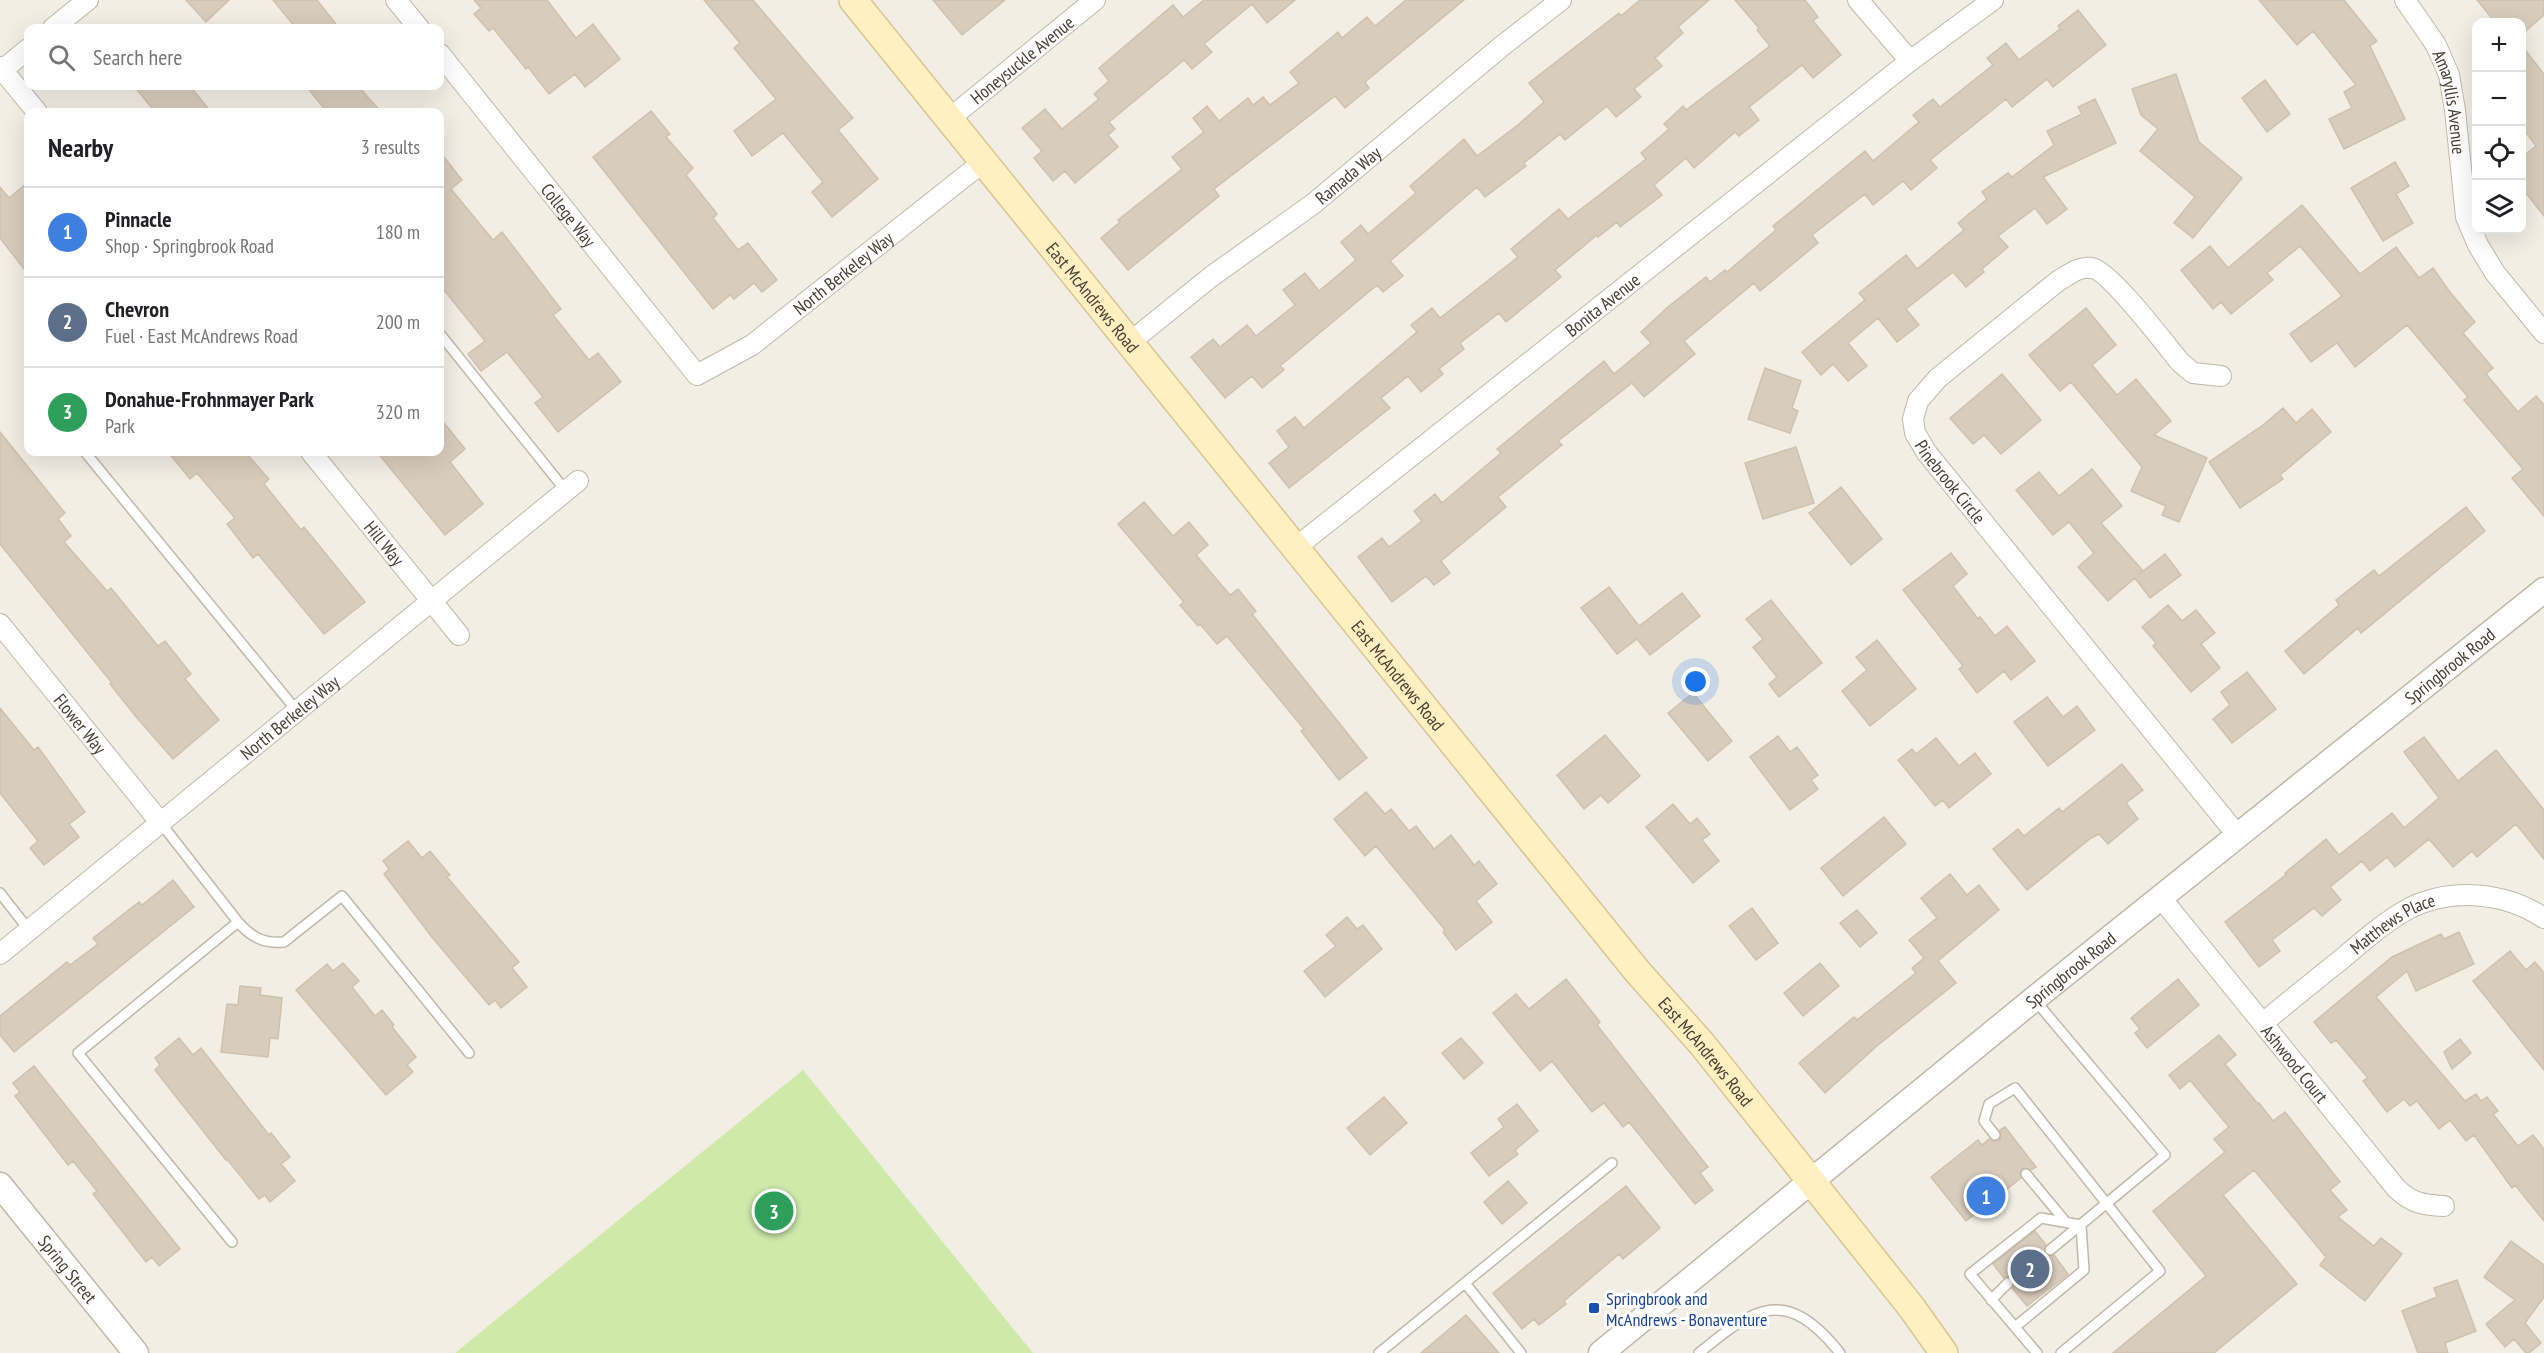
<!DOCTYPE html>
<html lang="en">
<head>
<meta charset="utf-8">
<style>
	body { margin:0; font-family:"PT Sans Narrow",sans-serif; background:#f2f2f2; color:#202124 }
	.controls { position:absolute; right:18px; top:18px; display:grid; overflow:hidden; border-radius:12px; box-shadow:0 6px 24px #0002 }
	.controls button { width:54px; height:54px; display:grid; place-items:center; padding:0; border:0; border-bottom:2px solid #e0e0e0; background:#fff; color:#202124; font:30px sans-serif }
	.you { position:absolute; left:1696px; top:682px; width:21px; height:21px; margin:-15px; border:4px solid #fff; border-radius:50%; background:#1a73e8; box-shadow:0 0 0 9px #1a73e833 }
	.badge { display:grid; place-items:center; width:39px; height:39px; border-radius:50%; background:#0f766e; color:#fff; font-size:20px; font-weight:700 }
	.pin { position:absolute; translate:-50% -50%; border:3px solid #fff; box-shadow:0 2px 6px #0006 }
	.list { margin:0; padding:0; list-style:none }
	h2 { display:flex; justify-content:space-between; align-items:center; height:78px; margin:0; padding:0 24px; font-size:26px }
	h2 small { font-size:20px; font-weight:400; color:#757577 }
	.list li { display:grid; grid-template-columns:39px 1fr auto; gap:18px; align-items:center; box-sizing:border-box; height:90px; padding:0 24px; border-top:2px solid #e0e0e0 }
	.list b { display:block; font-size:22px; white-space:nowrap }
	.list p { margin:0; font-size:20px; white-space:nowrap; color:#757577 }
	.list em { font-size:20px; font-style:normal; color:#757577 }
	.icon { flex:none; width:33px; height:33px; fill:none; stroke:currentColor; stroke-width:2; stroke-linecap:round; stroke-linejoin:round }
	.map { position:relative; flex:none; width:2544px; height:1353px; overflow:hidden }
	.search { position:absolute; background:#fff; box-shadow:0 6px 24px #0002; left:24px; top:24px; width:420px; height:66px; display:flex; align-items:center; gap:15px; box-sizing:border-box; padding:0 21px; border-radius:12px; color:#757577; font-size:22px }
	.panel { position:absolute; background:#fff; box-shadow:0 6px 24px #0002; left:24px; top:108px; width:420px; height:348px; border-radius:12px }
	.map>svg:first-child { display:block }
	.green { fill:#cee9aa }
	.building { fill:#d8ccbc; stroke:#d0c1ac; stroke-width:1.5 }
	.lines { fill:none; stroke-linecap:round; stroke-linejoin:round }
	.service-casing { stroke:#c1b8a9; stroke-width:12 }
	.minor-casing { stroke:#c1b8a9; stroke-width:22 }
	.tertiary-casing { stroke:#c1b8a9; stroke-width:27 }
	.secondary-casing { stroke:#d8c493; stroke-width:30 }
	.service { stroke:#fff; stroke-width:9 }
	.minor { stroke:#fff; stroke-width:20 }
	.tertiary { stroke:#fff; stroke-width:24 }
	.secondary { stroke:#ffefc1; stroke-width:27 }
	.transit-dot { fill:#1a4fb4; stroke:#fff; stroke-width:2 }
	.labels { text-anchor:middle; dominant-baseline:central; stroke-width:6; stroke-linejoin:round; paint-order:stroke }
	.street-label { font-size:18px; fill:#453e33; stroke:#fff }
	.transit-label { font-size:18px; fill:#164399; stroke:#fff; text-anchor:start }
</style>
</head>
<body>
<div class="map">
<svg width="2544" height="1353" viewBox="0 0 2544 1353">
	<rect width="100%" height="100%" fill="#f3eee4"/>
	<!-- green -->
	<path class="green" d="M803,1070L1033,1353H455Z"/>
	<!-- building -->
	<path class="building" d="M186,0H229L206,22Z
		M273,0H317L339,28H296Z
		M474,0H547L576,38L593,24L620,59L585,87L575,74L549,94L528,67L526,69L493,28L489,31L474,14L481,8Z
		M704,0H753L853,118L838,130L878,179L832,217L812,192L823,182L783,133L752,156L734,131L776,99L734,48L740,43Z
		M933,0H1005L962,35Z
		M1204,0H1295L1267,23L1252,4L1204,44L1212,52L1192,69L1184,60L1109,122L1115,129L1108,135L1118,147L1075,183L1065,171L1053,181L1034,158L1042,151L1022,128L1045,109L1062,129L1099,99L1094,94L1109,81L1099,68L1173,5L1183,17Z
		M1406,0H1464L1365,82L1369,88L1345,108L1335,96L1214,189L1219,196L1128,270L1101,238L1120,222L1118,220L1182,169L1172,157L1204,132L1193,118L1207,106L1219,121L1248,98L1253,105L1263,97L1270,105L1299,83L1290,72L1338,32L1342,38L1367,17L1375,26Z
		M1640,0H1709L1678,27L1683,33L1655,58L1662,66L1634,89L1641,97L1616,117L1607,106L1565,140L1560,134L1524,163L1526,166L1485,197L1477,187L1390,261L1403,276L1383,292L1377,285L1280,366L1284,370L1262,388L1252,376L1225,398L1191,357L1213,339L1220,347L1247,325L1256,336L1295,305L1283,290L1305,273L1319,291L1356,260L1341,242L1361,225L1368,234L1416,193L1410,186L1464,139L1477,156L1519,124L1544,102L1529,83L1619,13L1621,16Z
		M1735,0H1805L1818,17L1813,21L1841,55L1813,78L1802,65L1749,107L1759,120L1739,136L1735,132L1694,168L1686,158L1654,185L1662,195L1620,227L1617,222L1598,237L1597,235L1555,270L1561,277L1506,322L1499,313L1460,343L1464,349L1439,369L1443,374L1421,392L1408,376L1381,398L1390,408L1289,488L1269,463L1289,447L1277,431L1295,417L1304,428L1417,332L1411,325L1432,308L1440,318L1518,257L1511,249L1559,209L1568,219L1646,159L1641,153L1669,129L1664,124L1683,106L1686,110L1770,46L1757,30L1759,28Z
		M2259,0H2344L2377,41L2370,46L2405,119L2344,149L2329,119L2352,108L2344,92L2356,85L2313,31L2297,45Z
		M2477,0H2544V15L2522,34V22H2495Z
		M2078,10L2106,45L2053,87L2047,79L2012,107L2006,99L1930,160L1937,168L1911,190L1903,181L1873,205L1865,194L1812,235L1818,243L1760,291L1754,283L1684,341L1695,354L1644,397L1632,383L1558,441L1562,445L1498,497L1506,507L1441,561L1450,573L1434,585L1426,576L1392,602L1358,557L1382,538L1389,547L1422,521L1414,511L1435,494L1442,503L1501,453L1497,449L1604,361L1614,374L1651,343L1641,332L1669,306L1706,277L1710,282L1725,270L1727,272L1776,230L1773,226L1865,151L1873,161L1919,122L1913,115L1933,99L1940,107L1993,65L1987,58L2006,43L2019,60L2060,29L2058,26Z
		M2522,46L2544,74V216L2522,188V157L2536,146L2522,127Z
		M2176,74L2199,142L2242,178L2193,238L2174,223L2195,197L2140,151L2158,129L2141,115L2132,89Z
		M2265,80L2290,114L2267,132L2242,98Z
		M134,86H190L211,112H155Z
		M306,86H358L381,112H327Z
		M2095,99L2116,143L2043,177L2067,209L2047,224L2035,208L1998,236L2008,247L1982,269L1984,272L1966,287L1953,272L1906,309L1919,325L1897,342L1878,318L1848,343L1867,366L1848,381L1833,364L1821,375L1802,352L1865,300L1859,293L1906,255L1917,269L1964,230L1958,223L1987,199L1982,192L2008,173L2012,177L2054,145L2047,131L2082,114L2078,107Z
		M651,111L670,134L666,137L693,168L686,175L717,214L713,218L738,250L748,243L777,280L762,292L754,283L734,299L730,295L713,309L593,157Z
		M440,152L462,180L451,189L493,240L502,232L561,309L553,315L589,360L598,353L621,382L558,432L535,403L543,397L507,352L481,371L468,354L485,341L440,285Z
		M2395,162L2409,186L2396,194L2413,223L2383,241L2351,188Z
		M28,182V274L0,238V187L9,198Z
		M2302,205L2360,274L2396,247L2419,278L2433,268L2450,292L2475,322L2463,333L2493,368L2486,374L2518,412L2536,396L2544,405V516L2512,478L2523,469L2464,400L2468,397L2407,325L2355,367L2337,343L2311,362L2290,334L2342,296L2300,246L2267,273L2273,280L2231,314L2221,302L2213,309L2181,270L2210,246L2228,268Z
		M2086,308L2116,345L2092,365L2117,395L2136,379L2171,421L2154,435L2207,458L2179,522L2162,515L2166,506L2131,491L2142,467L2071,382L2060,391L2029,355Z
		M1765,368L1801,381L1792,408L1798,411L1790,433L1748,419Z
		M2002,374L2041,420L2001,454L1984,435L1973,444L1950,418Z
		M2283,408L2296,423L2312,409L2331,432L2280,475L2283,479L2240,508L2209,462L2263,425Z
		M440,418L465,449L450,462L483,504L445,535L377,452H440Z
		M0,432L65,513L58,519L71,536L64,542L107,591L111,588L158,646L165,641L191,674L185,679L219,720L173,759L137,718L110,684L112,683L0,544Z
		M1796,447L1814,503L1763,519L1745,463Z
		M168,452H245L269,479L264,484L301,530L304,527L365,602L324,634L258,554L253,558L227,524L235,518L197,473L190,479Z
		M2092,469L2122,506L2101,523L2143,571L2138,575L2165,554L2181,575L2150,598L2135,578L2108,601L2078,567L2094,553L2069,522L2053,535L2016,490L2039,472L2059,496Z
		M1841,487L1882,539L1851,565L1809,513Z
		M1144,502L1173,536L1189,522L1208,545L1196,555L1230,595L1238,589L1256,611L1252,614L1367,758L1339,780L1301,731L1304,729L1227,636L1217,644L1200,624L1198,626L1180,605L1184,602L1118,524Z
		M2466,507L2485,531L2361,633L2358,628L2304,674L2285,651L2339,605L2336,600L2374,570L2379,576Z
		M1951,553L1967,574L1953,586L1978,619L1980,617L1995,636L2007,626L2035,661L2011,680L2004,671L1977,693L1959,669L1963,666L1903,590Z
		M1609,587L1639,626L1682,593L1700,616L1650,655L1637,639L1617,654L1581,608Z
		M1771,600L1822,663L1779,697L1769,684L1777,677L1753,647L1763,639L1746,619Z
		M2168,605L2182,621L2196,610L2215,633L2201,644L2220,668L2191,692L2153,646L2156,643L2142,627Z
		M1877,640L1916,689L1870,726L1842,691L1867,670L1856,657Z
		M2247,672L2276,709L2232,743L2213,719L2230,705L2221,692Z
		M1693,693L1732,741L1708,761L1668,713Z
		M2047,697L2063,717L2077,706L2095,730L2048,766L2014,722Z
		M0,708L34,750L38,747L85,812L69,824L79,837L44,865L30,848L38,841L0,793Z
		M1605,735L1640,776L1608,803L1601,795L1584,809L1557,775Z
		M1778,736L1790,752L1797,747L1818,775L1811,780L1818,789L1790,810L1750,757Z
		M2424,737L2458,781L2496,750L2544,810V859L2516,824L2477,857L2472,851L2453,867L2429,839L2395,867L2387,857L2370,871L2362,861L2330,887L2341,900L2322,916L2314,908L2272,940L2280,951L2259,967L2225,922L2287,874L2285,873L2326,839L2339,855L2392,813L2404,828L2439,798L2404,752Z
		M1936,738L1959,766L1975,753L1991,774L1949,808L1943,800L1935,806L1898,760L1912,749L1916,754Z
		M2122,764L2143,790L2126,803L2138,819L2108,844L2099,834L2091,838L2027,890L1993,849L2018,829L2024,836L2059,808L2062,812Z
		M1366,792L1385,814L1391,809L1409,831L1416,826L1434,849L1451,835L1474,865L1479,861L1497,884L1476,901L1492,922L1456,950L1443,932L1445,930L1376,846L1365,856L1334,819Z
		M1673,804L1690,824L1697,818L1710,834L1702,840L1719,861L1693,883L1646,827Z
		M1884,817L1906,844L1843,896L1821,868Z
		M408,841L422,858L430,851L450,875L447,877L519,962L512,968L527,987L501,1008L495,1000L489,1005L431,936L384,874L389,869L383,861Z
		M1950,874L1967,895L1979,885L1999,910L1938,961L1956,983L1878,1045L1825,1093L1799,1063L1854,1017L1857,1020L1916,973L1912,968L1924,958L1909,940L1937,918L1921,898Z
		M173,880L194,907L14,1052L0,1035V1016L67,962L70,965L98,944L93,938L139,902L142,905Z
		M1752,908L1778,943L1756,960L1729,926Z
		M1857,910L1877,933L1860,947L1840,923Z
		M1347,917L1357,929L1363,925L1382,949L1325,997L1304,971L1336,946L1326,935Z
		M2459,932L2474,964L2416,991L2407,971L2376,997L2465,1101L2476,1094L2481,1101L2487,1097L2498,1111L2493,1114L2518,1146L2533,1135L2544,1149V1221L2515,1185L2512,1188L2474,1135L2466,1141L2450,1120L2439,1129L2417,1101L2410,1106L2404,1099L2387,1112L2363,1081L2368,1078L2336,1040L2331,1043L2314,1022L2392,957L2441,934L2444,939Z
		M2510,951L2526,970L2535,962L2544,973V1070L2473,981Z
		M343,963L359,981L352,987L375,1016L382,1010L394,1025L392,1027L416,1057L407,1065L413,1072L386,1095L296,990L327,964L333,971Z
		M1820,963L1839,986L1803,1016L1784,993Z
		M1566,979L1600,1022L1597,1025L1708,1167L1700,1173L1713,1190L1695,1204L1629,1122L1623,1127L1604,1103L1592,1112L1552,1061L1540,1071L1493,1013L1516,994L1529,1009Z
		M2178,979L2199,1005L2147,1048L2135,1033L2140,1029L2131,1018Z
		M240,986L261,988L260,995L282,998L278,1039L270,1038L268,1057L221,1052L227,1004L238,1005Z
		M2219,1035L2236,1055L2225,1064L2258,1104L2259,1103L2273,1121L2285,1112L2340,1182L2330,1190L2347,1210L2338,1217L2374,1246L2381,1238L2402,1254L2365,1301L2320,1265L2326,1257L2254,1170L2223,1195L2297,1284L2214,1353H2113L2206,1276L2153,1211L2225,1152L2214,1139L2229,1127L2190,1080L2180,1089L2169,1075Z
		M179,1038L193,1055L201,1048L269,1135L271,1133L290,1157L281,1164L295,1181L270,1202L265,1195L259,1199L227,1159L226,1160L155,1070L160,1065L155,1058Z
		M1461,1038L1483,1063L1464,1079L1442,1053Z
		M2460,1039L2471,1053L2452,1069L2444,1052Z
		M34,1066L180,1249L159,1266L152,1257L146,1262L93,1194L97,1191L73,1161L68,1165L15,1096L20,1092L13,1083Z
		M1384,1097L1407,1123L1370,1155L1347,1128Z
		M1517,1104L1538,1131L1515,1150L1518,1154L1489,1176L1471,1153L1504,1127L1498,1119Z
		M2005,1127L2036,1167L2031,1170L2022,1168L2020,1172L2021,1178L1966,1221L1931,1177L1978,1140L1982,1145L1989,1139L1993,1141H1999L2001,1137L2000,1130Z
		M1508,1181L1527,1203L1502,1224L1484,1202Z
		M1626,1186L1660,1228L1623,1259L1619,1254L1564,1301L1566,1304L1539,1325L1534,1319L1522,1329L1493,1293Z
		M2035,1231L2046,1245L2044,1254L2048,1256L2054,1255L2068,1274L2027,1306L2012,1288L2015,1284L2013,1279L2009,1276L2004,1278L1993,1264Z
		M2511,1241L2544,1265V1297L2525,1323L2541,1343L2529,1353H2526L2514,1339L2505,1347L2486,1324L2515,1300L2484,1277Z
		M2457,1280L2476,1331L2445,1343L2448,1353H2418L2402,1311L2437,1297L2434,1288Z
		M1466,1315L1499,1353H1421Z"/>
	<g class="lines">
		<!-- service casing -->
		<g class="service-casing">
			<path id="service" d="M440,334L566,491
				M85,452L297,711
				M160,822L238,922C251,937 264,944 284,942L342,896L469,1053
				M0,893L29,930
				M2034,999L2165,1155L2050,1250
				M1995,1135L1984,1121L1989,1104L2015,1088L2160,1271L2061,1353
				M2026,1174L2065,1221
				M232,1242L78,1053L238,922
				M1465,1283L1521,1353
				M1991,1300L2008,1283
				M2015,1327L2084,1270L2081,1225L2041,1218L1970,1274L2037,1353
				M1379,1353L1612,1163
				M1699,1353C1756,1306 1786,1286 1840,1353"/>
		</g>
		<!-- minor casing -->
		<g class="minor-casing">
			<g id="minor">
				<path d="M396,0L419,28"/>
				<path d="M1858,0L1910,61"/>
				<path id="s1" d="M2405,0L2436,45L2449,75L2455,110L2466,217L2478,245L2495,273L2544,333"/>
				<path d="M53,28L88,0"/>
				<path id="s2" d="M440,54L697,375L752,345L983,162"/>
				<path d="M0,67L37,112"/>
				<path d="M0,72L28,49"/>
				<path id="s3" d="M949,119L1095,0"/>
				<path id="s4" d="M1129,343L1212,276L1313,204L1502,46L1561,0"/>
				<path id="s5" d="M2221,376L2193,373L2180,362C2165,344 2110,271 2092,268C2078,266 2069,275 2058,281L1938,378L1918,401L1913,419L1915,433L1927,453L2238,836"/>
				<path id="s6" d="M311,452L459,635"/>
				<path id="s7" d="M1295,548L1910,61L1993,0"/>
				<path id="s8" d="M0,624L160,822"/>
				<path id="s9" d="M2161,898L2396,1188C2411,1203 2423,1205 2444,1206"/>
				<path id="s10" d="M0,954L578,481"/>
				<path id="s11" d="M2263,1023C2288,1002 2313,982 2338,962C2361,943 2383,923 2408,909C2451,887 2505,892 2544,918"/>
			</g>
		</g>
		<!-- tertiary casing -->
		<g class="tertiary-casing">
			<g id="tertiary">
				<path id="s12" d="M0,1185L136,1353"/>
				<path id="s13" d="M1601,1353L2034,999L2544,590"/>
			</g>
		</g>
		<!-- secondary casing -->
		<g class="secondary-casing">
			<g id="secondary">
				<path id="s14" d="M853,0L1637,971L1702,1044L1912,1308L1944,1353"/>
			</g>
		</g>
		<!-- service -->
		<use href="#service" class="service"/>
		<!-- minor -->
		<use href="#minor" class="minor"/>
		<!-- tertiary -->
		<use href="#tertiary" class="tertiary"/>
		<!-- secondary -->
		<use href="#secondary" class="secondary"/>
	</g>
	<!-- markers -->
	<rect class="transit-dot" x="1588" y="1302" width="12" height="12" rx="3"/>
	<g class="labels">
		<!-- street labels -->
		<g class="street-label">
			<text stroke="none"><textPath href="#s3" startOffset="94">Honeysuckle Avenue</textPath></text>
			<text stroke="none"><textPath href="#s1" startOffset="114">Amaryllis Avenue</textPath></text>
			<text stroke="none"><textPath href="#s4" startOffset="276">Ramada Way</textPath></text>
			<text stroke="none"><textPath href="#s2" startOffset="206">College Way</textPath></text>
			<text stroke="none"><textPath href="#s2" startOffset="590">North Berkeley Way</textPath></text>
			<text stroke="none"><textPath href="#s14" startOffset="382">East McAndrews Road</textPath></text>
			<text stroke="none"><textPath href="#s7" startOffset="392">Bonita Avenue</textPath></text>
			<text stroke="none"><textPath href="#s5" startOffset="490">Pinebrook Circle</textPath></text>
			<text stroke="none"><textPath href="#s6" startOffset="117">Hill Way</textPath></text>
			<text stroke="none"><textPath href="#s13" startOffset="1092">Springbrook Road</textPath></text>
			<text stroke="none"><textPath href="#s14" startOffset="868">East McAndrews Road</textPath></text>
			<text stroke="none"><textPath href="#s10" startOffset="374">North Berkeley Way</textPath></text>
			<text stroke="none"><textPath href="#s8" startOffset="128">Flower Way</textPath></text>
			<text stroke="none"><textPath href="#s11" startOffset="164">Matthews Place</textPath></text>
			<text stroke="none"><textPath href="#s13" startOffset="606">Springbrook Road</textPath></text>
			<text stroke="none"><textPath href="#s14" startOffset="1354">East McAndrews Road</textPath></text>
			<text stroke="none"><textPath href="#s9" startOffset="213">Ashwood Court</textPath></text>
			<text stroke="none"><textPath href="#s12" startOffset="108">Spring Street</textPath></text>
		</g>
		<!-- transit labels -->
		<g class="transit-label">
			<text x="1606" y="1298">Springbrook and<tspan x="1606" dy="21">McAndrews - Bonaventure</tspan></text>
		</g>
	</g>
</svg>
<div class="controls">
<button>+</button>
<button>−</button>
<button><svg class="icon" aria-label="locate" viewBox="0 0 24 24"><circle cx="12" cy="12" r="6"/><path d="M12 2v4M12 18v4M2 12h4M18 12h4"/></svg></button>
<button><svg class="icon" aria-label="layers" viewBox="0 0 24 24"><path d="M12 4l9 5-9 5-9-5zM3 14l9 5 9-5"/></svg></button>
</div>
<div class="you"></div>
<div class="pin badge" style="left:1986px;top:1196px;background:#3f7fe0">1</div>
<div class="pin badge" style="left:2030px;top:1269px;background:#5c6f8a">2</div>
<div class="pin badge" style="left:774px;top:1211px;background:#2e9e5b">3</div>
<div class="search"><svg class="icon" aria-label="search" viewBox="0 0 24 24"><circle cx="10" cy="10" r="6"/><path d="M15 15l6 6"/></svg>Search here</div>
<section class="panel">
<h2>Nearby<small>3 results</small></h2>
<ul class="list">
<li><span class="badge" style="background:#3f7fe0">1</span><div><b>Pinnacle</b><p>Shop · Springbrook Road</p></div><em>180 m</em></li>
<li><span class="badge" style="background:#5c6f8a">2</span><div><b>Chevron</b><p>Fuel · East McAndrews Road</p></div><em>200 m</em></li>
<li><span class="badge" style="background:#2e9e5b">3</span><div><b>Donahue-Frohnmayer Park</b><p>Park</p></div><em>320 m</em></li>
</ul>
</section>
</div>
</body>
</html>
